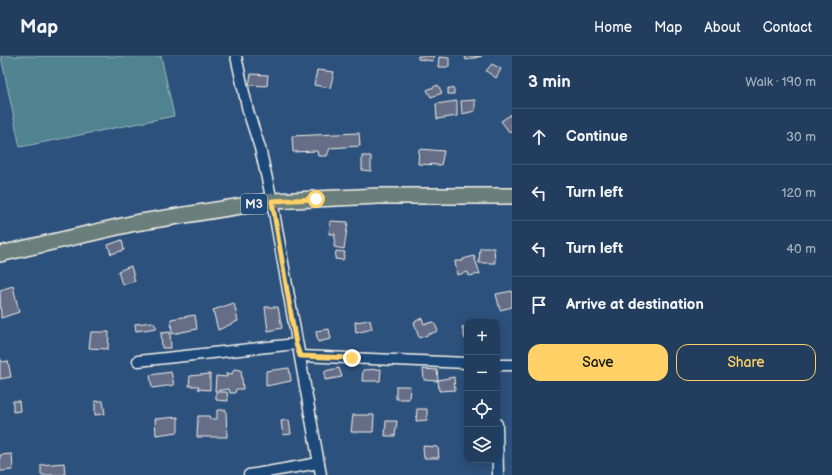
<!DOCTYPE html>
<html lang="en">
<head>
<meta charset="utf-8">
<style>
	body { margin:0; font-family:"Balsamiq Sans",sans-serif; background:#2e4867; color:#f1f3f6 }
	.controls { position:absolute; right:12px; bottom:12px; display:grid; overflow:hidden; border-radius:8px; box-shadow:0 2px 10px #0003 }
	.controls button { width:36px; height:36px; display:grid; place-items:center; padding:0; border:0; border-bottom:1px solid #3f5673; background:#223d5e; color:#f1f3f6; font:20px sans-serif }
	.stop { position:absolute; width:12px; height:12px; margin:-9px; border:3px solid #ffd166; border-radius:50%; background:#fff }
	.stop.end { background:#ffd166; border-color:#fff; box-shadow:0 1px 4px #0008 }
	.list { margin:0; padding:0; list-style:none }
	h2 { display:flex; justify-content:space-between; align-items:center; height:52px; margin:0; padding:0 16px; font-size:17px }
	h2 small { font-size:13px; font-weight:400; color:#a2aebc }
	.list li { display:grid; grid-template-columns:26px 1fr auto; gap:12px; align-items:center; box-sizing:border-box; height:56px; padding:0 16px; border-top:1px solid #3f5673 }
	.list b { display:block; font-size:15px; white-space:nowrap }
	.list em { font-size:13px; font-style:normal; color:#a2aebc }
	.actions { display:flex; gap:8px; padding:12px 16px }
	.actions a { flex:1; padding:9px 0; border:1px solid #ffd166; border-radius:12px; text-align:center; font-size:14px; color:#ffd166 }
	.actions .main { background:#ffd166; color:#111 }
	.icon { flex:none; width:22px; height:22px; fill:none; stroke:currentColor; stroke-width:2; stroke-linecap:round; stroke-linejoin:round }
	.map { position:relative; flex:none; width:512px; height:419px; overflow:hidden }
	header { display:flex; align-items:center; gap:24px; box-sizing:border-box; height:56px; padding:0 20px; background:#223d5e; border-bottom:1px solid #3f5673 }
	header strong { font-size:19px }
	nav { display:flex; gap:22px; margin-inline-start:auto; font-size:14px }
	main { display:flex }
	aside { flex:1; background:#223d5e }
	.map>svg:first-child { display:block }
	.green { fill:#4f8390; stroke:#a2babc }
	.building { fill:#656d87; stroke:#f4f1e8 }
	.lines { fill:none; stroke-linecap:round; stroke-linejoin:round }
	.minor-casing { stroke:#f4f1e8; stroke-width:13 }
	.primary-casing { stroke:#f4f1e8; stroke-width:18 }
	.minor { stroke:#1f4a7a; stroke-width:10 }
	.primary { stroke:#6b7f7c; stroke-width:15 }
	.route { stroke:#ffd166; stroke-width:5 }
	.labels { text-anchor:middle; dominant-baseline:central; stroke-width:3; stroke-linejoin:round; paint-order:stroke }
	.shield { fill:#1f4a7a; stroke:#b4bfc7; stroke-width:1 }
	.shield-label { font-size:12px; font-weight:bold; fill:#f4f1e8 }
</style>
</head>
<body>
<header>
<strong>Map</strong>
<nav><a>Home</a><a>Map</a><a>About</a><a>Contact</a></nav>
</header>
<main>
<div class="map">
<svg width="512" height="419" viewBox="0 0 512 419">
	<rect width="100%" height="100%" fill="#2d517d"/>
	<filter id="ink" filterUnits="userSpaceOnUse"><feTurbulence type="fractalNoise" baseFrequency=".025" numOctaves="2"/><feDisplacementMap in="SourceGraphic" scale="8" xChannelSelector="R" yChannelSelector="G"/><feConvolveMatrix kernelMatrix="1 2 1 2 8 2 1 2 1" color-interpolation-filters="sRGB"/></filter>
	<g filter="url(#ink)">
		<!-- green -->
		<path class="green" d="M1,0H161L174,60L20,91Z"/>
		<!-- building -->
		<path class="building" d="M418,0H434L433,5L418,3Z
			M465,0H482L466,4Z
			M439,1L449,2V11H438Z
			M492,8L501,13L496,22L486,15Z
			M317,14L334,16L330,32L314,29Z
			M251,18L268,19L267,30L249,29Z
			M438,29L442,37L431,41L427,34Z
			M448,32L454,33V38H448Z
			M475,44V55L462,58L461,45Z
			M457,45V60L437,63L436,48Z
			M512,58V75L510,77L501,65Z
			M359,77L360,90L330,92L327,100H318L317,95L293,96L292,80Z
			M419,93L444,95L441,109L418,108Z
			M362,100H371V115L362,114Z
			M330,165L348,166L344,193L334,191L335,178H329Z
			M122,184L124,194L111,198L108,189Z
			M480,192H494L495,207H479Z
			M336,195L345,196L343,204L335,203Z
			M474,200L480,218L469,220L468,216L457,219L455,205H463V203Z
			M131,210L135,225L122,229L118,215Z
			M13,230L19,256L1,262L0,234Z
			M512,235V251L500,254L496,238Z
			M234,247L238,265L218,274L213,254Z
			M265,251H278L282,272L268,275Z
			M195,259L197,273L172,278L171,263Z
			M422,262L424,268L434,266L438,275L419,282L414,266Z
			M370,264L372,273L356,277L355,266Z
			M153,266L157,272L136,275L135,268Z
			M467,270V283H465L462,271Z
			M329,273L331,283L318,286L316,275Z
			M91,276H109L108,293L89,292Z
			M170,276L171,292H162L161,277Z
			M0,302L2,306L8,305L11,321L0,323Z
			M289,312L291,325L266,330V315Z
			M339,312L342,321L325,324V315Z
			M234,313L241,314L243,333H236L235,337H230L229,333L215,335L216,320L227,321L226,317L232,318Z
			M381,313L380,325H362L363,314Z
			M423,313L437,314L438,325L424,324Z
			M171,316L174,329L152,332L150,319Z
			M210,318V334L198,333L199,330H189L190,320Z
			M454,321L455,334L439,335L438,324Z
			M396,330H410L409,343H396Z
			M216,336H227L228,345L216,344Z
			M13,345H19L20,355L13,356Z
			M95,345H103L105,358L95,359Z
			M417,353H427V364L416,365Z
			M217,354H226L227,381H197L198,360H209L210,363H217Z
			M353,359H374L373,376H351Z
			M178,361V376L156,379L155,363Z
			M289,364L291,378L283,379L281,365Z
			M386,365H397L395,380H385Z
			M423,390L438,391L439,402H424Z
			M12,398L13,414L0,415V399Z
			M64,407L65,419H41V409Z"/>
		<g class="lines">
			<!-- minor casing -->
			<g class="minor-casing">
				<path id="minor" d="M236,0L248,55L260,92L272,145L321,419
					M300,300L467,307
					M138,305L296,288
					M497,309H512
					M497,368L498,419
					M249,419L319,407"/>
			</g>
			<!-- primary casing -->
			<g class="primary-casing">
				<path id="primary" d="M0,198L135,167L272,145L379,140H512"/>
			</g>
			<!-- minor -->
			<use href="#minor" class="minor"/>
			<!-- primary -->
			<use href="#primary" class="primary"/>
		</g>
	</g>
	<g class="lines" filter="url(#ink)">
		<!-- route -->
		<path class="route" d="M316,143L272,145L296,288L300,300L352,302"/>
	</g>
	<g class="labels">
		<!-- shield labels -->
		<rect class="shield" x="241" y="138" width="26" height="20" rx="3"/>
		<g class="shield-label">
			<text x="254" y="148">M3</text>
		</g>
	</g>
</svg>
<div class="controls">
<button>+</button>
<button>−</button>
<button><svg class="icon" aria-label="locate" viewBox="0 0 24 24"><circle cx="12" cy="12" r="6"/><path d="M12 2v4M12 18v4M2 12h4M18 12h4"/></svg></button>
<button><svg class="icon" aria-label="layers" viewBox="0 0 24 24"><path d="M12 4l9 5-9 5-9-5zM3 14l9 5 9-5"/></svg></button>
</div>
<div class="stop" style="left:316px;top:143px"></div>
<div class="stop end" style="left:352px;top:302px"></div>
</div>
<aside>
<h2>3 min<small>Walk · 190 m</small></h2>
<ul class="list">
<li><svg class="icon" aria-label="ahead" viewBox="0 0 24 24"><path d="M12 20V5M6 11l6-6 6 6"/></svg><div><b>Continue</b></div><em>30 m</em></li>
<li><svg class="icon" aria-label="left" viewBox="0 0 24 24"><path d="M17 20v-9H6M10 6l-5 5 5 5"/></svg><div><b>Turn left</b></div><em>120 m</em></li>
<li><svg class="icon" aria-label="left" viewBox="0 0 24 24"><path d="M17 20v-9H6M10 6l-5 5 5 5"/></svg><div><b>Turn left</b></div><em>40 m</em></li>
<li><svg class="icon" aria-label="arrive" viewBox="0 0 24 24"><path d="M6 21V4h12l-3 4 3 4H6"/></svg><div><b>Arrive at destination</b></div></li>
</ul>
<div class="actions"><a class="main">Save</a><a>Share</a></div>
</aside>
</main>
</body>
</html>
